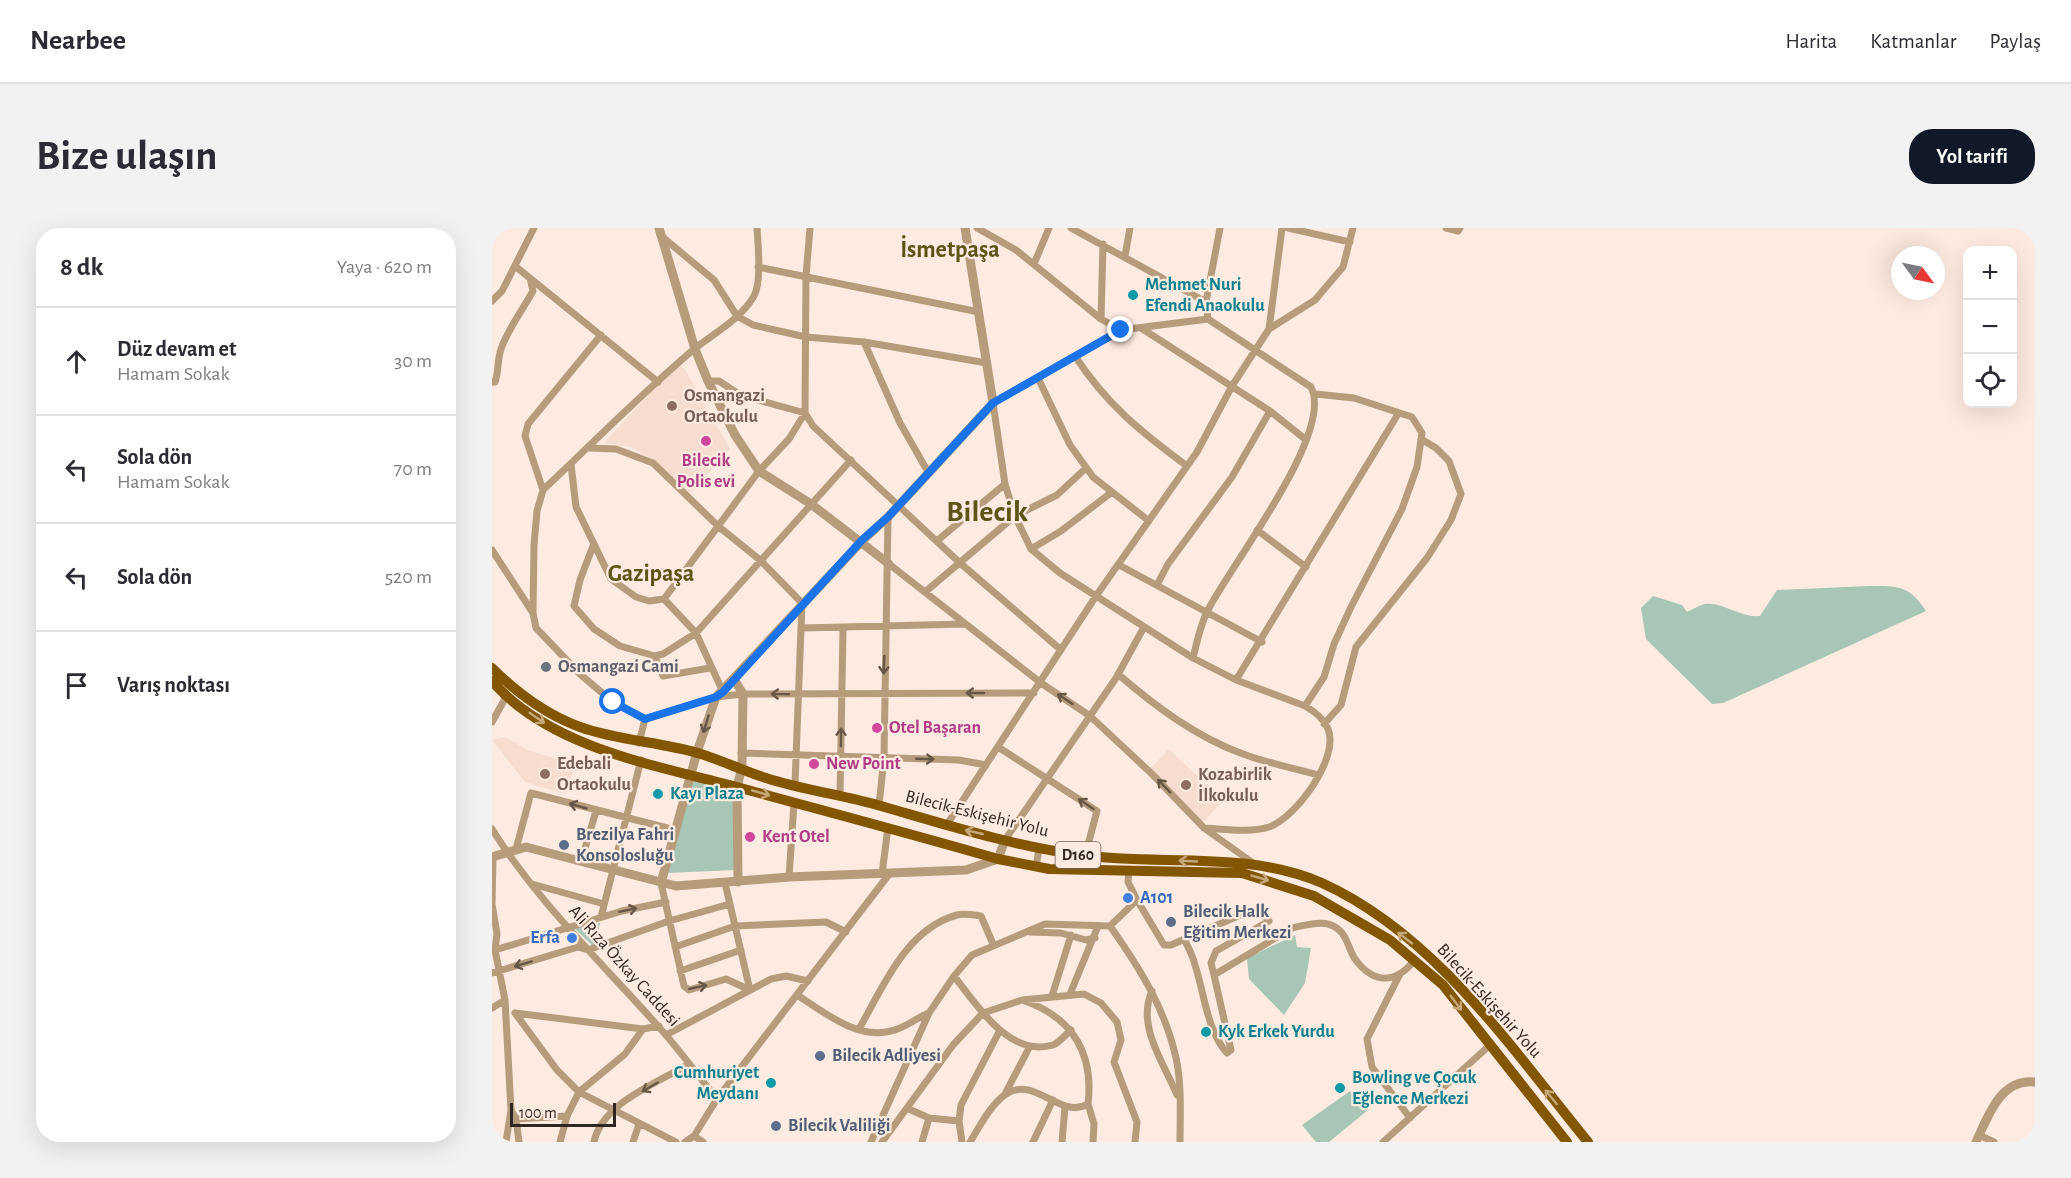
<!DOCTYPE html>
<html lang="tr">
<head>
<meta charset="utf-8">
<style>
	body { margin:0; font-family:"Alegreya Sans",sans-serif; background:#f2f2f3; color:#2b2b33 }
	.controls { position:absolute; right:18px; top:18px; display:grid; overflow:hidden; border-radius:12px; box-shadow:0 6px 24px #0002 }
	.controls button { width:54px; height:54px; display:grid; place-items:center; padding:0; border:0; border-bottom:2px solid #e1e1e2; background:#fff; color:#2b2b33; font:30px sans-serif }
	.compass { position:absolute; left:1399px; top:18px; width:54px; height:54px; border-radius:50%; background:#fff; box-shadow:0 6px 24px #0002; rotate:123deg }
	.scale { position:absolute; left:18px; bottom:15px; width:106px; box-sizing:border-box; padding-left:6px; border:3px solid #302722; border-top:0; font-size:16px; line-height:21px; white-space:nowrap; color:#302722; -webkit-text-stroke:4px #fdeae0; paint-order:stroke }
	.stop { position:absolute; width:18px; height:18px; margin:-14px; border:4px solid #1a73e8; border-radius:50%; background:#fff }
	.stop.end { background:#1a73e8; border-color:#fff; box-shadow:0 2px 6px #0008 }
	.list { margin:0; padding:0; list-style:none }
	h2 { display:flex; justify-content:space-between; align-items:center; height:78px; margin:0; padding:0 24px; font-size:26px }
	h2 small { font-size:20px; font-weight:400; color:#7c7c81 }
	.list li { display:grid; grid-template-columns:39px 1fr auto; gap:18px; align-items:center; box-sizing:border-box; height:108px; padding:0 24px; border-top:2px solid #e1e1e2 }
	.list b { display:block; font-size:22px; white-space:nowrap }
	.list p { margin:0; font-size:20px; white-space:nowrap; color:#7c7c81 }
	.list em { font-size:20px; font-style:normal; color:#7c7c81 }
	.icon { flex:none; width:33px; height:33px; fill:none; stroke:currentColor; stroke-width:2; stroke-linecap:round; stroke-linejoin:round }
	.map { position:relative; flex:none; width:1543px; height:914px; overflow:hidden; border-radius:24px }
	header { display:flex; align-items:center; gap:36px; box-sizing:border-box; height:84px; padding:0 30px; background:#fff; border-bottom:2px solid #e1e1e2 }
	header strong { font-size:28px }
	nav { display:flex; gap:33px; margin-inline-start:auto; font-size:21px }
	.intro { display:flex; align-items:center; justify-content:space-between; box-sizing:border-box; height:144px; padding:0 36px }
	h1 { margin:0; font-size:42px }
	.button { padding:15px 27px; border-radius:24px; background:#111827; color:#fff; font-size:21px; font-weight:700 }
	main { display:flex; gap:36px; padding:0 36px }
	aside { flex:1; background:#fff; border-radius:24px; box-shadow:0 6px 24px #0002 }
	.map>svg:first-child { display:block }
	.built { fill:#f6ddd0 }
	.green { fill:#a7c6b6 }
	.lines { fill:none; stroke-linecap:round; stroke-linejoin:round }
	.minor { stroke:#b69c7b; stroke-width:7 }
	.tertiary { stroke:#b69c7b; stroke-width:9 }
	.primary { stroke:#835601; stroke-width:10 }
	.oneway { stroke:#665646 }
	.oneway2 { stroke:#c6a77c }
	.route { stroke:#1a73e8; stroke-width:8 }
	.culture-dot { fill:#0f9aa8; stroke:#fdeae0; stroke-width:2 }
	.education-dot { fill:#8d6e63; stroke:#fdeae0; stroke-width:2 }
	.hotel-dot { fill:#d1479c; stroke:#fdeae0; stroke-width:2 }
	.worship-dot { fill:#6b7280; stroke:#fdeae0; stroke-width:2 }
	.service-dot { fill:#5c6f8a; stroke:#fdeae0; stroke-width:2 }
	.shop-dot { fill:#3f7fe0; stroke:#fdeae0; stroke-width:2 }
	.labels { text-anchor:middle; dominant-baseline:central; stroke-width:4.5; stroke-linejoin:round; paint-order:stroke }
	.shield { fill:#fdeae0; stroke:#6e625b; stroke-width:1.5 }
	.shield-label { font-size:16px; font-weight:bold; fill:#302722 }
	.culture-label { font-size:18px; font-weight:bold; fill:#0d838f; stroke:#fdeae0; text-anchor:start }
	.education-label { font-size:18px; font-weight:bold; fill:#785e54; stroke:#fdeae0; text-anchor:start }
	.hotel-label { font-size:18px; font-weight:bold; fill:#b23c85; stroke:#fdeae0; text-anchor:start }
	.worship-label { font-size:18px; font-weight:bold; fill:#5b616d; stroke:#fdeae0; text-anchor:start }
	.street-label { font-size:18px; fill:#302722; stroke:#fdeae0 }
	.service-label { font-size:18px; font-weight:bold; fill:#4e5e75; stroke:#fdeae0; text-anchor:start }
	.shop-label { font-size:18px; font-weight:bold; fill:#366cbe; stroke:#fdeae0; text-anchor:start }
	.district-label { font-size:24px; font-weight:bold; fill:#5d5417; stroke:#fdeae0 }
	.town-label { font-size:30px; font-weight:bold; fill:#5d5417; stroke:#fdeae0 }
</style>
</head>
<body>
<header>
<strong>Nearbee</strong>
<nav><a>Harita</a><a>Katmanlar</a><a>Paylaş</a></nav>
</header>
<div class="intro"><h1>Bize ulaşın</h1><a class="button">Yol tarifi</a></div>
<main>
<aside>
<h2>8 dk<small>Yaya · 620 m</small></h2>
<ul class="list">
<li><svg class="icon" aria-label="ahead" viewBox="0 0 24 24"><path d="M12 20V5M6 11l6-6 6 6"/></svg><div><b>Düz devam et</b><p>Hamam Sokak</p></div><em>30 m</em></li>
<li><svg class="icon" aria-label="left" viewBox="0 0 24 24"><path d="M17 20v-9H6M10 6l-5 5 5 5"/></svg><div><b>Sola dön</b><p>Hamam Sokak</p></div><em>70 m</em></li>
<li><svg class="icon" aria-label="left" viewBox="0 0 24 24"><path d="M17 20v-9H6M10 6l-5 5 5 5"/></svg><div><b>Sola dön</b></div><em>520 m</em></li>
<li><svg class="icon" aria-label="arrive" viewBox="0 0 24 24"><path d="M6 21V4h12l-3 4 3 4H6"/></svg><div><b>Varış noktası</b></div></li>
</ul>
</aside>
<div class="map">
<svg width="1543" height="914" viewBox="0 0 1543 914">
	<rect width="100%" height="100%" fill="#fdeae0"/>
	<!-- built -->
	<path class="built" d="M186,135L193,141L238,221L198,265L158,230L139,219L112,215Z
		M13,509L36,522L84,537L73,566L33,554L0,512Z
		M677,521L731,573L711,594L657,542Z"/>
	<!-- green -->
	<path class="green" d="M1377,358C1406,358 1417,357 1434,383L1231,475L1220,476L1154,411L1149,380L1161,368L1190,377L1195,384C1200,382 1207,377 1213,376C1230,373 1248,390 1268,388L1285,362Z
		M199,552L242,565L243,642L175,645Z
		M108,695L102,719L82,700Z
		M803,707L805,719L819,720L813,755L792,787L757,751L755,730Z
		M858,863L876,882L837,914H824L810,897Z"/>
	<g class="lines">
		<!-- minor -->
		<path class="minor" d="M265,0C266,17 270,53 262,68C248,92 222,105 201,122C149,166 101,215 51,262L45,283L42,317L41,385L44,400L89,447L121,474L153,491L224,469L251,466L542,465
			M318,0L314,48L313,185L321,198L468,335L569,422
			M485,0L524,22L609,91L629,102
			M579,0L714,74
			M796,0L858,14
			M954,0L966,3L968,0
			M168,7L222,52L245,88L261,97L314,109L372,114L495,135
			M633,28L638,0
			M542,36L557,0
			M23,38L166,154
			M266,39L487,84
			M0,73L10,63L42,0
			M609,91L611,16
			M649,100L778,183L813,211
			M777,101L823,72L851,39L861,0
			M372,114L408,195L436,244
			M583,128C615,177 649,204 695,238
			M546,150L578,217L601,249L657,293
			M0,154H3C7,143 5,133 9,121C16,101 31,81 41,63L38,50
			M97,220L124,221L161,235L226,298L268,332L310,375L303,556
			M79,236L84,279L119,351L144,369L157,373L172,371L267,243L297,211L313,185L248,167L227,153H216
			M51,262L33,208L36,196L109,107
			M765,302L814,339
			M446,312L513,256
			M101,318L88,352L82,378L102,401L128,418L163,428L171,426L204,405L359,232
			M539,321L569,303L620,264
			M0,322L41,385
			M397,336L549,455L598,488L660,546L712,600L761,635
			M627,337L770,414
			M665,357L676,336L740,249L778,183
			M433,364L523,288L565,267L594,240
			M172,371L204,405L231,464
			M310,400L473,396
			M163,428L171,448L218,440
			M701,430C705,414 708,397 716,382C738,338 843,205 819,159L716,91L714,74L728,0
			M627,447C663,478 704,509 751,526C775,535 801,540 826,547
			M744,452L906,186
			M813,478L832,449L842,416L859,379L910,281L925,239L930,205L920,189L862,170L823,166
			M0,494L14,469
			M832,496L849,477L864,419L935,330L959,292L969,266L957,233L944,220L929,211
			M147,515L153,491
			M506,519L605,583L593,628
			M249,525L467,532L494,537
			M348,568L351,401
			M387,578L392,529L396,289
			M454,598L604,368L705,224L740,158L777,101L790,0
			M712,600C732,601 758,605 777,599C804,590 848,529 836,501C832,491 822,483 813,478L744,452L701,430L568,345L539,321L523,288L513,256L501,175L629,102L716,91
			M0,601C45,673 108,733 165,797C186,820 205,846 225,871
			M513,612L624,450L652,399
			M24,621L39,565L183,602
			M1,629L0,676L5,706L3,722L13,772L19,882L24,891L27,914
			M89,634L104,583
			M544,639L547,621
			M390,646L396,599
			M297,649L302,575
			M169,655L192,758L197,762L234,751L258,762
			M233,655L258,762
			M40,656L112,676
			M645,672L672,717H679L753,685L773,688L777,693L724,723L719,735L722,747L800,700C809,698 826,693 836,696C855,701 855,719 863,731C882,757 905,756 923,731
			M109,689L149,532
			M618,698C647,739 673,780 684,830C690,857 688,887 688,914
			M538,704L569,705L594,712L603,710
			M692,711C696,719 701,728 703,737C712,764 715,803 735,825L739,822L722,747
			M183,719L243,698L334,694L354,704
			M0,723L130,683L174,674
			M188,743L249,722
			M0,745L86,719L96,722L177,693L238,676
			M462,748C484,776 517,830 561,817C567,815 574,806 579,802
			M907,748L875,811L880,839L918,890
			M660,763C644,798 672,835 685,867
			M578,766L606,698
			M305,767C332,784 365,812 399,803C413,800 424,790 437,785
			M560,768L579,707
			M0,780L13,772
			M23,785L65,842L87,864L184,914
			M23,785L151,801L167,798
			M367,801C391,759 414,701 465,687C472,685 482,687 489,688L501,716
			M174,807L279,751L294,748L316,753
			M513,866L538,818
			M596,876L602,896L601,914
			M417,881L437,890L467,893
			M24,891L75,888
			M1487,907L1502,914
			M202,908L211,914
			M14,914L19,882
			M68,914L75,888L87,864L133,826L151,801
			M102,914C110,875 165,855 197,836
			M141,914L147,896
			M193,914L202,908L225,871L398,645
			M379,914L437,785L462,748L480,727L553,696L618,698L645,672L636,654L637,642
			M390,914L461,817L491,785L530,772L592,766L609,775L625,794L629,812L622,834L645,894L643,914
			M430,914L437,890
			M470,914L467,893L469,877L507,804
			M478,914C488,898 499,876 514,866C543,847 568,892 596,876C602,826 581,790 533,773
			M541,914L561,872
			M570,914L573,879
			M891,914L998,817"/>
		<!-- tertiary -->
		<path class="tertiary" d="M167,0L203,121L216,153L243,207L267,243L319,276L397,336
			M242,451L251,466L250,539L245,559L246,654
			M0,629L34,619L184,658L297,649L474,642L506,631L513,612
			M169,655L205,524L224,469L370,313L396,289L501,175L473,0
			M1484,914C1496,889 1508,850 1543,854"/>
		<!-- primary -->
		<path class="primary" d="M0,440C25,465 55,487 88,499C127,513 171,514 209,526C231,533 252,543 274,550C311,562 351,567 389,578C455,597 521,618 589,627C668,638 754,622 830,655C943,706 1020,821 1096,914
			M0,453C59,522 173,539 256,562C340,585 423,607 506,631L557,641L750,645L822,668L898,712L951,757L1075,914"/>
	</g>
	<!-- one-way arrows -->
	<defs><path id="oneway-shaft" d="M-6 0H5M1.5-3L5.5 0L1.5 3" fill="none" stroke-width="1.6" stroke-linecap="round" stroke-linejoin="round" transform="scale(1.5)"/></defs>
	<g class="oneway">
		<use href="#oneway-shaft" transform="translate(392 437) rotate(92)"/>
		<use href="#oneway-shaft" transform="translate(483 465) rotate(-180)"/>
		<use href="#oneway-shaft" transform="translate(288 466) rotate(-179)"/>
		<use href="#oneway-shaft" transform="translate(573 471) rotate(-146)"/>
		<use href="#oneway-shaft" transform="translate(214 496) rotate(107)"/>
		<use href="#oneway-shaft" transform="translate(349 509) rotate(-89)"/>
		<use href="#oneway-shaft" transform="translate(433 531) rotate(2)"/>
		<use href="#oneway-shaft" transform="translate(672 558) rotate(-134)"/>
		<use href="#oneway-shaft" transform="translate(594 576) rotate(-146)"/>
		<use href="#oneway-shaft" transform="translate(86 578) rotate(-164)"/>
		<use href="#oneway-shaft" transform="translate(136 682) rotate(-12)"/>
		<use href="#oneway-shaft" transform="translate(31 736) rotate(163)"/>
		<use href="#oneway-shaft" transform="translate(206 759) rotate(-12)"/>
		<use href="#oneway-shaft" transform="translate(158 859) rotate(150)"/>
	</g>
	<g class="oneway2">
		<use href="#oneway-shaft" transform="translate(45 490) rotate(35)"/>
		<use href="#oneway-shaft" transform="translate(269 565) rotate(16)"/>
		<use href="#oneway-shaft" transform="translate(482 604) rotate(-167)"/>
		<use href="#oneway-shaft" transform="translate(696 633) rotate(-177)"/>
		<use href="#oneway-shaft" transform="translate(768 650) rotate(16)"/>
		<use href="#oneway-shaft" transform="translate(913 710) rotate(-142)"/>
		<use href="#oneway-shaft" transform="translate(964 775) rotate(53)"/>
		<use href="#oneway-shaft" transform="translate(1059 869) rotate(-129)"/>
	</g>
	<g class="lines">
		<!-- route -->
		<path class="route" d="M121,474L153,491L224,469L231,464L370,312L396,289L501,175L629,102"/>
	</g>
	<!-- markers -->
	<g class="culture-dot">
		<circle cx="641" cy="67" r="6"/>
		<circle cx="166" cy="566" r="6"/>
		<circle cx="714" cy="804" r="6"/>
		<circle cx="279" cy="855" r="6"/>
		<circle cx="848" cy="860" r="6"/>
	</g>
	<g class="education-dot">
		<circle cx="180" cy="178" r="6"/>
		<circle cx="53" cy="546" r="6"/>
		<circle cx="694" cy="557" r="6"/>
	</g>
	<g class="hotel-dot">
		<circle cx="214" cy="213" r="6"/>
		<circle cx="385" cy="500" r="6"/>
		<circle cx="322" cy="536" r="6"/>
		<circle cx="258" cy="609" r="6"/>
	</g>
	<circle class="worship-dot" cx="54" cy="439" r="6"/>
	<g class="service-dot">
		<circle cx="72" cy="617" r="6"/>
		<circle cx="679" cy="694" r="6"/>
		<circle cx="328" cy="828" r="6"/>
		<circle cx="284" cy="898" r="6"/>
	</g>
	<g class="shop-dot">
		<circle cx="636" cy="670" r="6"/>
		<circle cx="80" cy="710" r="6"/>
	</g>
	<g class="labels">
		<!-- shield labels -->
		<rect class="shield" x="563.5" y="614" width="45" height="26" rx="4.5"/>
		<g class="shield-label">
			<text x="586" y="627">D160</text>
		</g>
		<!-- culture labels -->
		<g class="culture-label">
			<text x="653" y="57">Mehmet Nuri<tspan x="653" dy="21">Efendi Anaokulu</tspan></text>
			<text x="178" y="566">Kayı Plaza</text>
			<text x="726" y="804">Kyk Erkek Yurdu</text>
			<text x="267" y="845" text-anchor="end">Cumhuriyet<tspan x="267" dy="21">Meydanı</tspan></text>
			<text x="860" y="850">Bowling ve Çocuk<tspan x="860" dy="21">Eğlence Merkezi</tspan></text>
		</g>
		<!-- education labels -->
		<g class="education-label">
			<text x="192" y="168">Osmangazi<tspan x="192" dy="21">Ortaokulu</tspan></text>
			<text x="65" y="536">Edebali<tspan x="65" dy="21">Ortaokulu</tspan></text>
			<text x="706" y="547">Kozabirlik<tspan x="706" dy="21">İlkokulu</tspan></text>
		</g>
		<!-- hotel labels -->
		<g class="hotel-label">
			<text x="214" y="233" text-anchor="middle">Bilecik<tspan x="214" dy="21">Polis evi</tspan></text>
			<text x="397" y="500">Otel Başaran</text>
			<text x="334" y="536">New Point</text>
			<text x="270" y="609">Kent Otel</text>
		</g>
		<!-- worship labels -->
		<g class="worship-label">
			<text x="66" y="439">Osmangazi Cami</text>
		</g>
		<!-- street labels -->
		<g class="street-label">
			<text transform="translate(485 586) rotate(14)">Bilecik-Eskişehir Yolu</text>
			<text transform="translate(132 738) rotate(48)">Ali Rıza Özkay Caddesi</text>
			<text transform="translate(997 773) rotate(48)">Bilecik-Eskişehir Yolu</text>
		</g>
		<!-- service labels -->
		<g class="service-label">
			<text x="84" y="607">Brezilya Fahri<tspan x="84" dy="21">Konsolosluğu</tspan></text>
			<text x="691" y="684">Bilecik Halk<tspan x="691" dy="21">Eğitim Merkezi</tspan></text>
			<text x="340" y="828">Bilecik Adliyesi</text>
			<text x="296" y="898">Bilecik Valiliği</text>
		</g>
		<!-- shop labels -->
		<g class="shop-label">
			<text x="648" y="670">A101</text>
			<text x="68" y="710" text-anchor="end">Erfa</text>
		</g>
		<!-- district labels -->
		<g class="district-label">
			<text x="458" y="22">İsmetpaşa</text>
			<text x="159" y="346">Gazipaşa</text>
		</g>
		<!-- town labels -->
		<g class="town-label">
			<text x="495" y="284">Bilecik</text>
		</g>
	</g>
</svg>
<div class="controls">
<button>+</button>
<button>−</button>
<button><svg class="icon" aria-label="locate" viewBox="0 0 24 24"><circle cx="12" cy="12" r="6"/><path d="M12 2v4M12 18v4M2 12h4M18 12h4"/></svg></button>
</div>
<svg class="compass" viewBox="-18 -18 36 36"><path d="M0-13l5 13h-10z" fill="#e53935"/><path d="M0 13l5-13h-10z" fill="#7c7c81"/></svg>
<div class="scale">100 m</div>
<div class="stop" style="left:121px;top:474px"></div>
<div class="stop end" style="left:629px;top:102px"></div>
</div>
</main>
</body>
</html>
